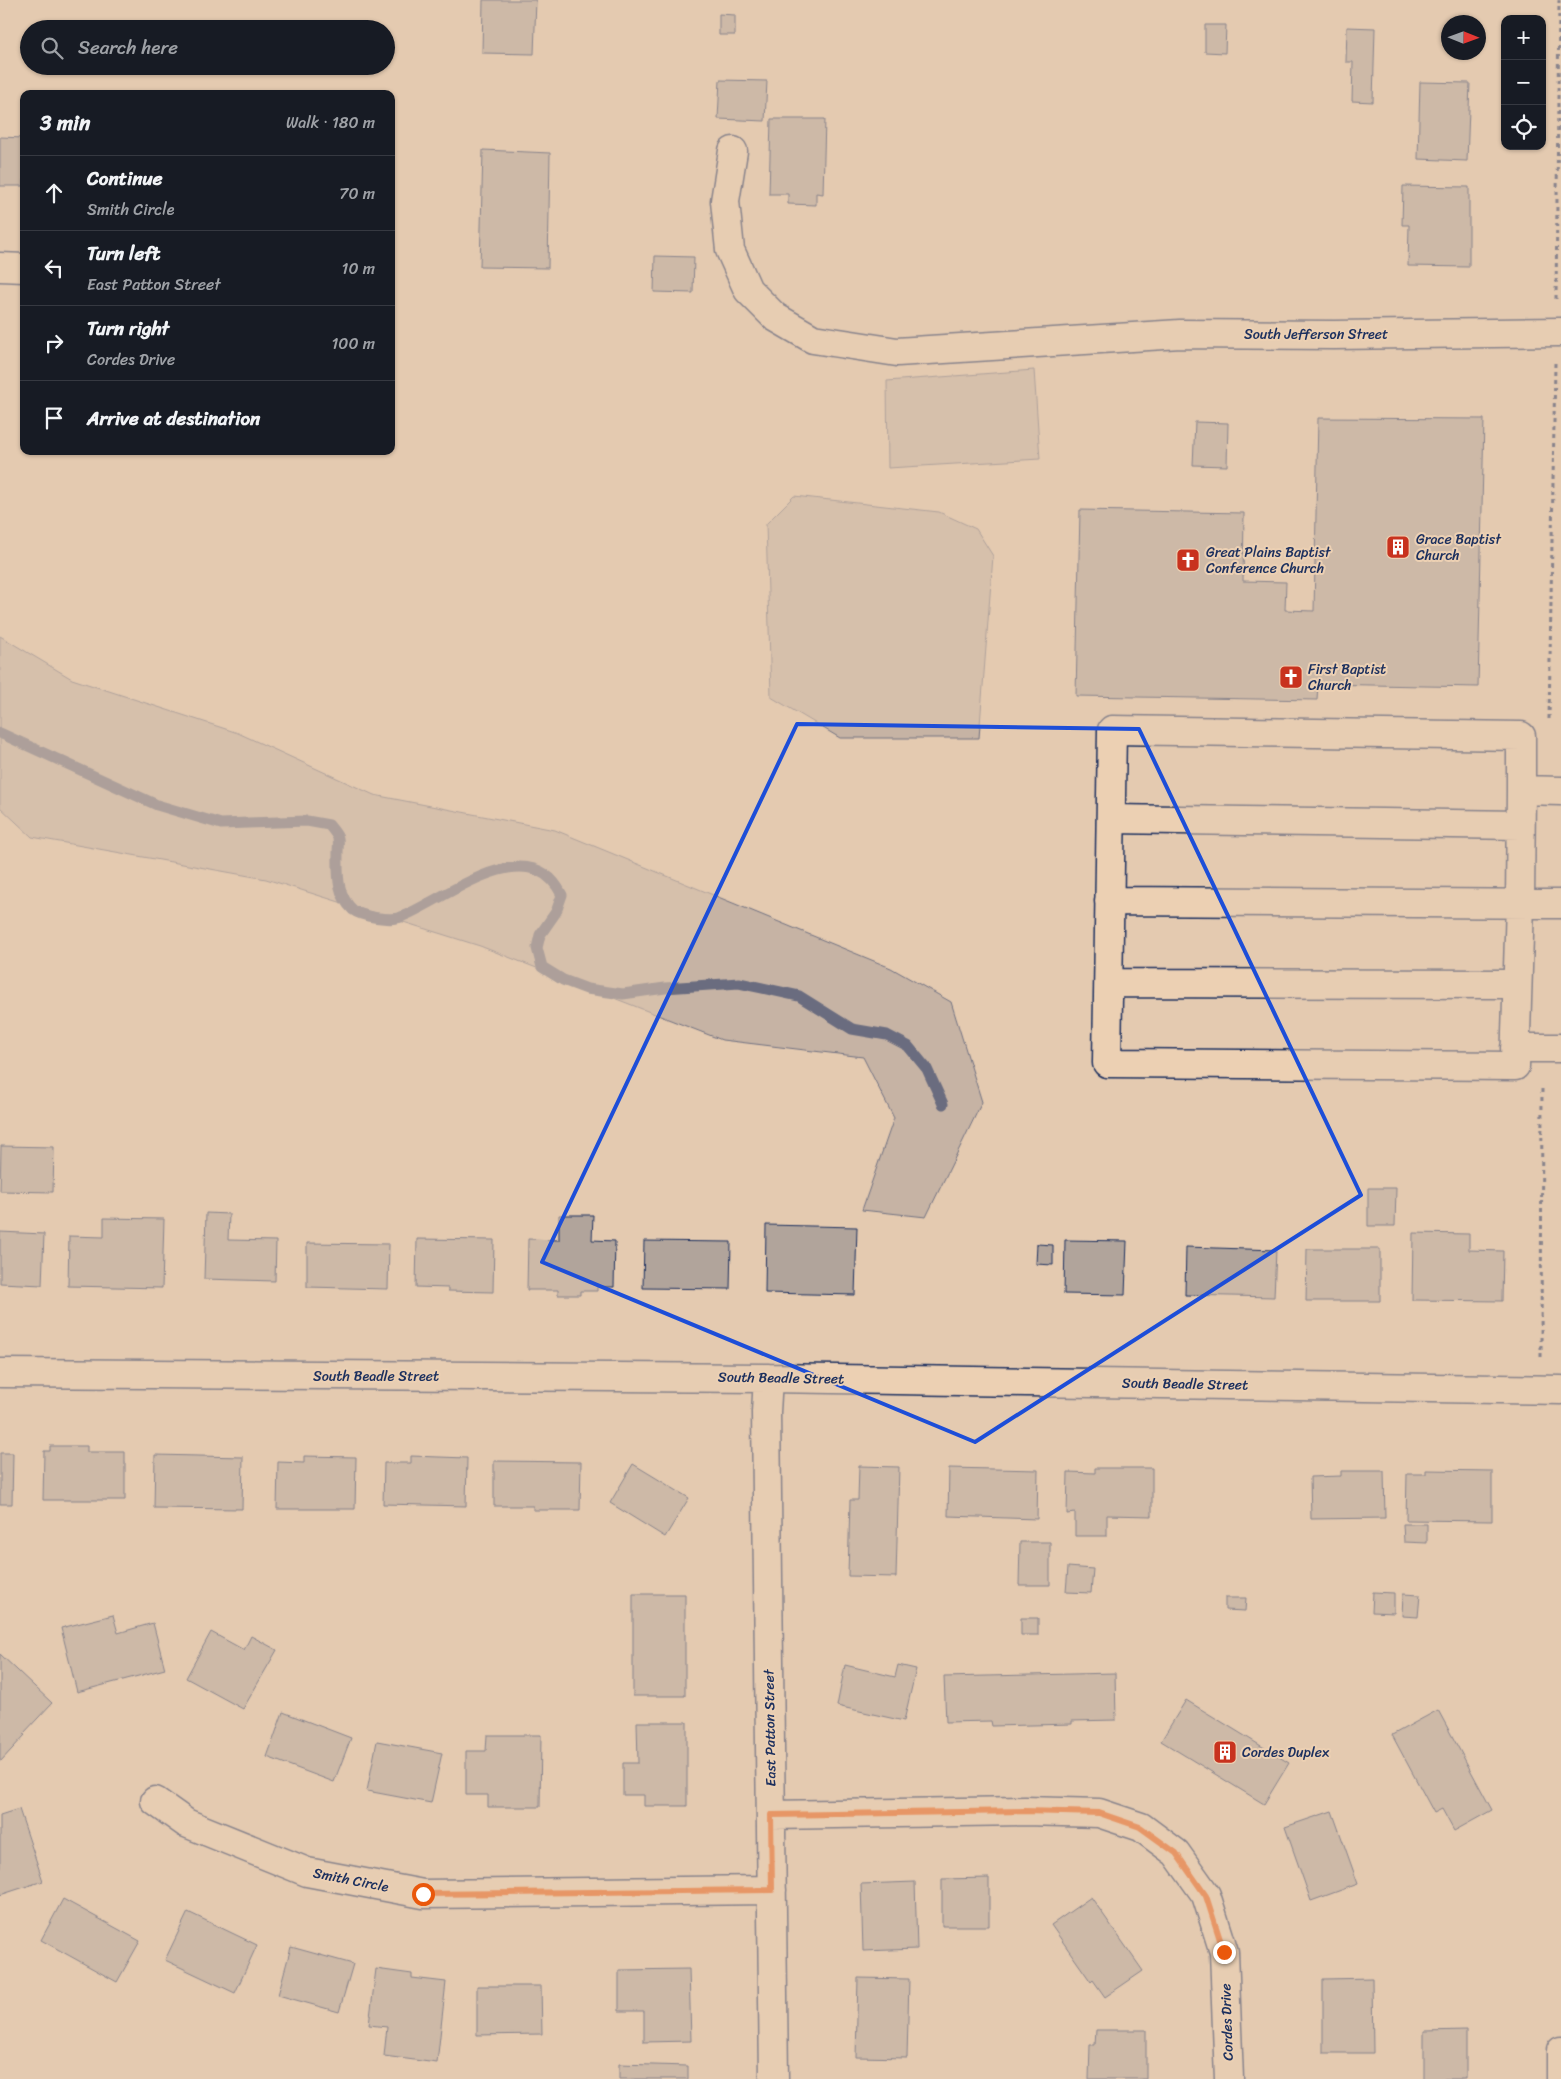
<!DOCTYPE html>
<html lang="en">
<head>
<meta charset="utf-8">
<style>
	body { margin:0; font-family:Sriracha,sans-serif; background:#20242c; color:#f1f3f6 }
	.controls { position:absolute; right:15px; top:15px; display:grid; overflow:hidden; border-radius:10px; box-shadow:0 1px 4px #0004 }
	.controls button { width:45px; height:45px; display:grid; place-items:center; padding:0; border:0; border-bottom:1px solid #363941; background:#171b24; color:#f1f3f6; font:25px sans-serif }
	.compass { position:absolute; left:1441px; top:15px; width:45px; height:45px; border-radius:50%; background:#171b24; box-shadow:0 1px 4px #0004; rotate:91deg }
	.stop { position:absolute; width:15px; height:15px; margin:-11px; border:4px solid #ea580c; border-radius:50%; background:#fff }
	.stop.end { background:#ea580c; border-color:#fff; box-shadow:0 1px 5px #0008 }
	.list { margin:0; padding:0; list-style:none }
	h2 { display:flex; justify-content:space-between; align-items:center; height:65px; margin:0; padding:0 20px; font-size:21px }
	h2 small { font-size:16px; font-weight:400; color:#9ea1a6 }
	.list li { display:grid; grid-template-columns:32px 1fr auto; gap:15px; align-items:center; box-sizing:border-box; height:75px; padding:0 20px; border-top:1px solid #363941 }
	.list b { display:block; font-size:19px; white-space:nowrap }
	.list p { margin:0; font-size:16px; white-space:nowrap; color:#9ea1a6 }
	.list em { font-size:16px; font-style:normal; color:#9ea1a6 }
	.icon { flex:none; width:28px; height:28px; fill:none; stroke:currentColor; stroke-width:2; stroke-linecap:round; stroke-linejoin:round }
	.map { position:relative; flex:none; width:1561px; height:2079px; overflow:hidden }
	.search { position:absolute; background:#171b24; box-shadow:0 1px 4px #0004; left:20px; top:20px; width:375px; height:55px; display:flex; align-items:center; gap:12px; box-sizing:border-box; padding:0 18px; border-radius:28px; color:#9ea1a6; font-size:19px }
	.panel { position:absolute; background:#171b24; box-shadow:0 1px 4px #0004; left:20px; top:90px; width:375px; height:365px; border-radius:10px }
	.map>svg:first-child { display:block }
	.green { fill:#c6b3a4; stroke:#707181 }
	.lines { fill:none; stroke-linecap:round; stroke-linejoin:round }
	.stream { stroke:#6a6c7f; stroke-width:11 }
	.building { fill:#b1a49b; stroke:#1b2f5e }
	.minor-casing { stroke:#1b2f5e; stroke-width:31 }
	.path { stroke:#1b2f5e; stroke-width:3; stroke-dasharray:4 4; stroke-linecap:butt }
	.minor { stroke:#ecd0b3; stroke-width:28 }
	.route { stroke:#ea580c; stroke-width:6 }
	.marked { fill:none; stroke:#1d4ed8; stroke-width:4; stroke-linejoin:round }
	.labels { text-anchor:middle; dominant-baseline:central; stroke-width:4; stroke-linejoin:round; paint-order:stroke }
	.street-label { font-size:14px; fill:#1b2f5e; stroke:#ecd0b3 }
	.poi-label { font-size:14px; fill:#1b2f5e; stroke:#ecd0b3; text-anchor:start }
</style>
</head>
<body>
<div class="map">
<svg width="1561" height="2079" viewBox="0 0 1561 2079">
	<rect width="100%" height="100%" fill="#e4cab0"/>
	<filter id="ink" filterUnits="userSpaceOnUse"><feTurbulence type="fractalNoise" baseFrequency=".02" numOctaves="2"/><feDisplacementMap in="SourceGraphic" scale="10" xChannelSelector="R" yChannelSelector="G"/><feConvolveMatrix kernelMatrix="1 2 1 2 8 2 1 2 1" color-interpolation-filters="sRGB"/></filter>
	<g filter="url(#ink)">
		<!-- green -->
		<path class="green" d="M1034,370L1040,459L888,468L887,381Z
			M794,496L939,512L976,529L993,556L979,738H840L771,697L766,524Z
			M0,636L72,679L238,733L374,795L555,830L891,968L951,1002L982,1102L926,1217L862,1210L894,1118L863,1057L722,1040L480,946L266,879L32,837L0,807Z"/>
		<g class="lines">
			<!-- stream -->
			<path class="stream" d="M0,733L157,805L221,824L307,821L329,825C332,829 336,833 338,838C339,842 338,848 338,853C338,874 336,894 353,910C362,917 391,921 401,917C445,900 529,828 562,895L556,912L540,935L537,948L542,967L563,980L587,989L623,994L665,988L739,983L799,996L852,1029L887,1035L908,1046L927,1069L943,1104"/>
		</g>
		<!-- building -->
		<path class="building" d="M483,0H536L534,54L482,53Z
			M719,14L735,15V35H719Z
			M1205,25H1226L1225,53L1205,52Z
			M1347,27L1375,28L1373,102L1352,101L1353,62H1346Z
			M720,80L767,81L765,121L718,119Z
			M1420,82L1470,83L1467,161L1418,159Z
			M771,119H825L823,194L816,193V205L788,204V194H769Z
			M0,137L24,138V186H0Z
			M483,150L550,153L548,268L480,267Z
			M1403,186L1469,187V267L1408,266L1409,225H1402Z
			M655,256L694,257L693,293L654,292Z
			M1318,418L1484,419L1478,687L1318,684L1317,700L1076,696L1080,510L1244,513L1243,581L1286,582L1285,610L1314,611Z
			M1195,422L1228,423L1227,466L1193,465Z
			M1,1146L54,1147L53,1192L0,1191Z
			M1368,1188H1396L1395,1226H1368Z
			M206,1213L229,1214L228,1240L276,1241L275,1281L204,1279Z
			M559,1215H593L592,1240L615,1241L614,1287H597V1291H580V1295H558V1290H527L528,1239L559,1240Z
			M104,1218L164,1219L162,1288L68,1286L69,1236L104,1237Z
			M766,1225L857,1227L855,1295L765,1293Z
			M0,1232L44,1234L42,1285L0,1283Z
			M1413,1233L1469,1234V1250L1503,1251L1502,1301L1412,1300Z
			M417,1239L494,1240L493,1292L448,1291V1288L416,1287Z
			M1065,1240L1127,1241L1125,1295L1064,1294Z
			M644,1241L731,1242L730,1289L643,1288Z
			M307,1243L389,1244L388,1289L307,1287Z
			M1037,1244L1053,1245V1265L1036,1264Z
			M1186,1247L1276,1250L1274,1297L1185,1295Z
			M1307,1249H1380V1301H1306Z
			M50,1446H87V1452H125V1500H43L44,1451H50Z
			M0,1453H13L12,1504H0Z
			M155,1455L243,1457L242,1509L154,1508Z
			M304,1456L356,1457L355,1509H277L278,1462L304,1463Z
			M411,1456L467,1458L466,1506L383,1504L384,1463H411Z
			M494,1461L581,1462L580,1510H533V1506H494Z
			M633,1464L689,1498L665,1537L610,1503Z
			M859,1466L899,1467L896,1577L848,1576L850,1500H858Z
			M949,1468L1038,1470L1037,1519L948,1516Z
			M1095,1468H1152V1516L1107,1515V1536H1075V1513L1067,1514L1068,1472L1095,1473Z
			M1426,1470L1492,1471V1521L1406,1520L1407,1474H1426Z
			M1341,1471H1384L1385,1518L1311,1519L1310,1477L1341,1476Z
			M1403,1524H1427V1543L1404,1542Z
			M1020,1542H1050V1585H1019Z
			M1068,1567L1093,1569L1091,1593L1066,1592Z
			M1373,1592L1394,1593V1613L1372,1612Z
			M633,1594H685V1696H633Z
			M1403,1594L1420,1595L1418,1617L1402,1616Z
			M1225,1598H1246L1245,1611L1225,1610Z
			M113,1615L118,1633L153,1623L165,1669L77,1692L61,1628Z
			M1021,1618H1038V1635H1021Z
			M211,1632L244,1650L251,1636L277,1650L243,1709L186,1678Z
			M0,1654L52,1703L23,1734L25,1735L0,1762Z
			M845,1665L895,1677L898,1665L916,1669L904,1721L837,1706Z
			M1115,1673L1116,1720L1072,1721V1724L992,1726L991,1721L946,1722L944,1677Z
			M1186,1700L1289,1763L1264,1804L1161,1741Z
			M1438,1710L1492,1810L1454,1831L1442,1809L1434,1813L1392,1735Z
			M283,1712L351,1738L334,1782L267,1757Z
			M637,1722H687V1806H644V1795H623V1763H638Z
			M487,1735H541L540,1807H488V1795H466V1751H486Z
			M377,1741L442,1753L431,1803L367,1791Z
			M19,1809L43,1881L0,1895V1815Z
			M1332,1811L1358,1884L1311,1901L1285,1827Z
			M989,1878V1926H942V1879Z
			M915,1882L917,1949L863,1951L861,1884Z
			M1091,1897L1143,1971L1105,1997L1093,1980L1091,1982L1051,1925Z
			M63,1899L140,1941L117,1982L41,1940Z
			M188,1912L257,1945L235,1993L165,1960Z
			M291,1947L353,1964L339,2012L278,1995Z
			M376,1969L412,1974V1978L446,1982L437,2063L384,2056L387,2027L369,2025Z
			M689,1969L691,2041L644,2042V2011H619V1970Z
			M858,1978L909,1979L907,2058L856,2057Z
			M1372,1978L1373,2053H1323V1979Z
			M477,1986H541L542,2034L477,2035Z
			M1096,2030H1146V2079H1089L1090,2045H1095Z
			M1466,2030V2079H1424V2031Z
			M619,2064L688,2066V2079H619Z"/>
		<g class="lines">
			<!-- minor casing -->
			<g class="minor-casing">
				<path id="minor" d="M733,151L725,201L730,250L748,290L775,317L813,339L897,352L1180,334L1334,335L1561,332
					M0,267L24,268
					M1521,790L1520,903L1515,1066L1107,1063L1112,730L1521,736V790L1561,791
					M1111,819L1520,825
					M1109,901L1561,904
					M1109,983L1517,984
					M1515,1048H1561
					M0,1373L768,1378L1561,1390
					M768,1378L766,1412L774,2079
					M155,1801L186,1823L307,1872L423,1894L772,1890
					M771,1815L1025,1811L1099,1813L1141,1827L1176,1853L1206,1895L1224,1952L1229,2079
					M1561,2079V2051"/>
			</g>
			<!-- path -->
			<path class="path" d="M1556,299L1559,0
				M1549,719L1555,363
				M1541,1357L1542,1085"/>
			<!-- minor -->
			<use href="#minor" class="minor"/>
		</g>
	</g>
	<g class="lines" filter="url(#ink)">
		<!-- route -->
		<path class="route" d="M423,1894L772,1890L771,1815L1025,1811L1099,1813L1140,1827L1176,1853L1206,1896L1224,1952"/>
	</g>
	<!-- marked area -->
	<path d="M0 0H1561V2079H0ZM797,724L1139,729L1361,1195L975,1442L542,1262Z" fill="#e4cab0" fill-opacity=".55" fill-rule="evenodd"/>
	<path class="marked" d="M797,724L1139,729L1361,1195L975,1442L542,1262Z"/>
	<!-- icons -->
	<defs>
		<g id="building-square" transform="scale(1.25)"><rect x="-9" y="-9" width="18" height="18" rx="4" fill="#c8321e" stroke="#ecd0b3"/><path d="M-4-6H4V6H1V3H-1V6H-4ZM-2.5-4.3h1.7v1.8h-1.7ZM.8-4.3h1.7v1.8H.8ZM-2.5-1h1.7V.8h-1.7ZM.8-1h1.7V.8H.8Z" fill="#fff"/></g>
		<g id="church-square" transform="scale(1.25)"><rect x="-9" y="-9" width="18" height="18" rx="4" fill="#c8321e" stroke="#ecd0b3"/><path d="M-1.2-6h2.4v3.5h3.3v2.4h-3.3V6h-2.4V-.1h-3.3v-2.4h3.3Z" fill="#fff"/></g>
	</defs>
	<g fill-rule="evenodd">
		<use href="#building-square" x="1398" y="547"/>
		<use href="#church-square" x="1188" y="560"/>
		<use href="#church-square" x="1291" y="677"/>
		<use href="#building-square" x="1225" y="1752"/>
	</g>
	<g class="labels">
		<!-- street labels -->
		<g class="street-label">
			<text x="1316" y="334">South Jefferson Street</text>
			<text x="376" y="1376">South Beadle Street</text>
			<text transform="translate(781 1378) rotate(1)">South Beadle Street</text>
			<text transform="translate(1185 1384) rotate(1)">South Beadle Street</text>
			<text transform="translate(770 1728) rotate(-91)">East Patton Street</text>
			<text transform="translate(351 1880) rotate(11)">Smith Circle</text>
			<text transform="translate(1227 2022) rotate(-92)">Cordes Drive</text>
		</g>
		<!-- poi labels -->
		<g class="poi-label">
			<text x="1416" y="539">Grace Baptist<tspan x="1416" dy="16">Church</tspan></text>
			<text x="1206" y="552">Great Plains Baptist<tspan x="1206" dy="16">Conference Church</tspan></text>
			<text x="1308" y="669">First Baptist<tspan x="1308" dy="16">Church</tspan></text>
			<text x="1242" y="1752">Cordes Duplex</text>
		</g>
	</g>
</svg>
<div class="controls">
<button>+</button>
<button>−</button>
<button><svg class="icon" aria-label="locate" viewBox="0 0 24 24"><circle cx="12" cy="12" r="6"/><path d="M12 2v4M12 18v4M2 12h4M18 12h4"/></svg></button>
</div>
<svg class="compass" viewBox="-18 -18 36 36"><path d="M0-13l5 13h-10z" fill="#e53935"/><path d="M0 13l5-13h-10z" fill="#9ea1a6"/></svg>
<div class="stop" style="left:423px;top:1894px"></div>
<div class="stop end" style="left:1224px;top:1952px"></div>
<div class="search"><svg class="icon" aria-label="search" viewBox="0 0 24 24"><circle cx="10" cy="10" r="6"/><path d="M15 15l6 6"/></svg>Search here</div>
<section class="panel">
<h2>3 min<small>Walk · 180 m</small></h2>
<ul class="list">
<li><svg class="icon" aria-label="ahead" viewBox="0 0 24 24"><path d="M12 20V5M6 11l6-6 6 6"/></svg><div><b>Continue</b><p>Smith Circle</p></div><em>70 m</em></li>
<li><svg class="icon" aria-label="left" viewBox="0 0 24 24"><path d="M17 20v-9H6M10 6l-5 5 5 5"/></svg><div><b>Turn left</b><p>East Patton Street</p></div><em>10 m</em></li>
<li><svg class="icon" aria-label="right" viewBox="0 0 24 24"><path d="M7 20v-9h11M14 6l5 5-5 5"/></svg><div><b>Turn right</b><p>Cordes Drive</p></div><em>100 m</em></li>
<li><svg class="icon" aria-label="arrive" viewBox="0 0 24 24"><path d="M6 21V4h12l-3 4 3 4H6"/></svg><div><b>Arrive at destination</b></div></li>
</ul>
</section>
</div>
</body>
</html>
